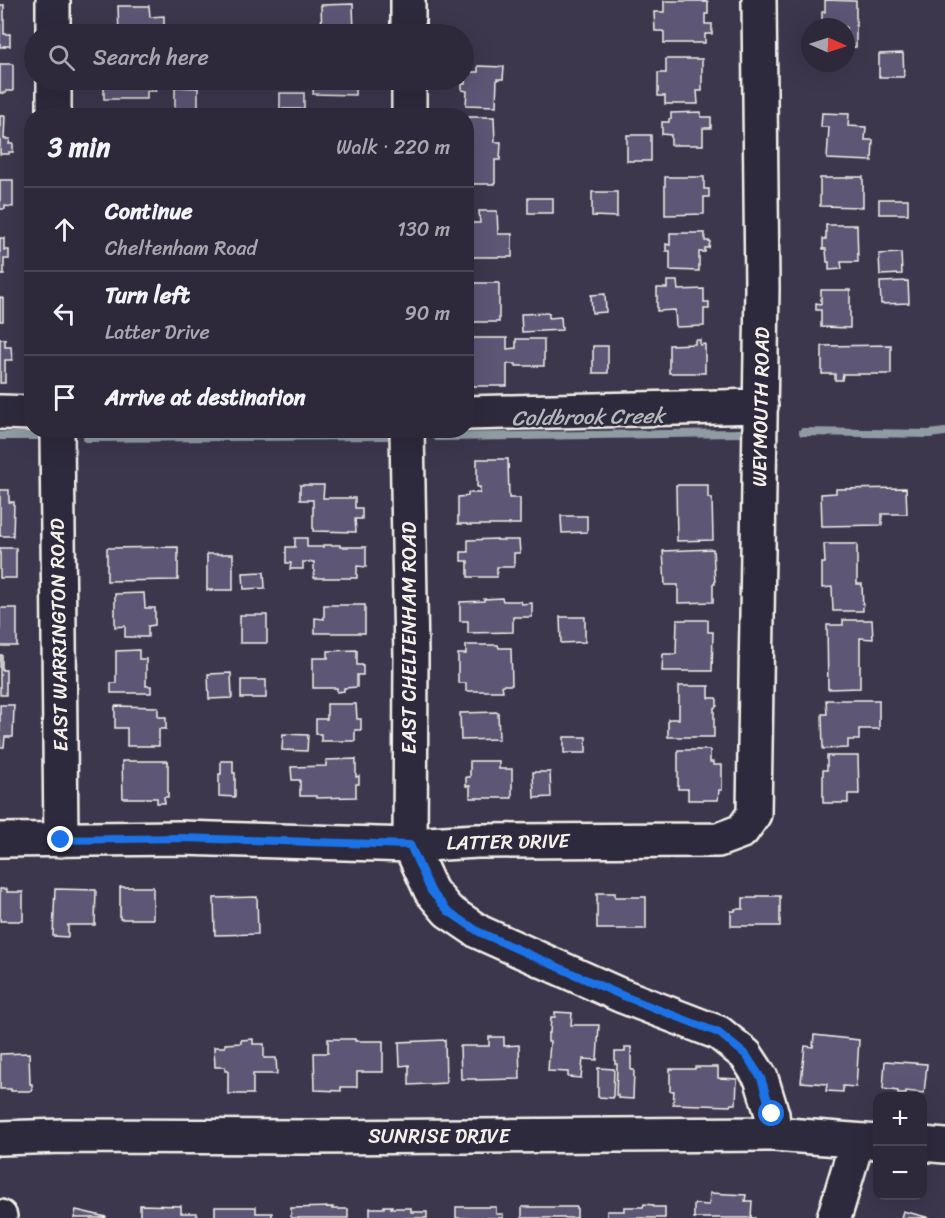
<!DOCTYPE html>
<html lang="en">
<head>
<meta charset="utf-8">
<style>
	body { margin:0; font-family:Sriracha,sans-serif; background:#3a3545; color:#f1f3f6 }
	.controls { position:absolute; right:18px; bottom:18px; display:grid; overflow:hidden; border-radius:12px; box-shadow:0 6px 24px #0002 }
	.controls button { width:54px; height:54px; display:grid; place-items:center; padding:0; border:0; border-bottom:2px solid #494554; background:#2e293a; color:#f1f3f6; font:30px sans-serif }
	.compass { position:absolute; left:801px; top:18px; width:54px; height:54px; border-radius:50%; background:#2e293a; box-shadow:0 6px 24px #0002; rotate:93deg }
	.stop { position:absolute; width:18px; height:18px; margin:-14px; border:4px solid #1a73e8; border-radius:50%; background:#fff }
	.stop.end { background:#1a73e8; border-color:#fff; box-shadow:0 2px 6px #0008 }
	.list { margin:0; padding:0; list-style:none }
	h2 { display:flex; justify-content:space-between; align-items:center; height:78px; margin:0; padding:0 24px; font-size:26px }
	h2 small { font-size:20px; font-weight:400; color:#a7a6af }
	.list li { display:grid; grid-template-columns:39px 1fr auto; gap:18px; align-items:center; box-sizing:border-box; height:84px; padding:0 24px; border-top:2px solid #494554 }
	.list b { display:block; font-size:22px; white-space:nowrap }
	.list p { margin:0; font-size:20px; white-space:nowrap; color:#a7a6af }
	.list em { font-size:20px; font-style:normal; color:#a7a6af }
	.icon { flex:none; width:33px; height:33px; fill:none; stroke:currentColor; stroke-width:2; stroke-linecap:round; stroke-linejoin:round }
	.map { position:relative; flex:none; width:945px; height:1218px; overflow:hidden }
	.search { position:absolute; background:#2e293a; box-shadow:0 6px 24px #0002; left:24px; top:24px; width:450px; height:66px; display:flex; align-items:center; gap:15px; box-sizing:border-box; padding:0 21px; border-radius:33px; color:#a7a6af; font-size:22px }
	.panel { position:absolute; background:#2e293a; box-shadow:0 6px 24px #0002; left:24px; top:108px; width:450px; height:330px; border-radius:24px }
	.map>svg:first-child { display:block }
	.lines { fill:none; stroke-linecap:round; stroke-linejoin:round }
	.stream { stroke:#8f9ca4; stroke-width:8 }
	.building { fill:#5d5674; stroke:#f4f1e8; stroke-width:1.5 }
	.minor-casing { stroke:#f4f1e8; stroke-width:38 }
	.minor { stroke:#2f2a3d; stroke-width:33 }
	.route { stroke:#1a73e8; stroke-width:8 }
	.labels { text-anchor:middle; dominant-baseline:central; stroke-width:4.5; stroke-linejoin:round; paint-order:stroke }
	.street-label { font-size:20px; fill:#f4f1e8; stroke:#2f2a3d }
	.water-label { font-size:21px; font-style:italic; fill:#b1b9ba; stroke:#2f2a3d }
</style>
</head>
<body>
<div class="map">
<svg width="945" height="1218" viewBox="0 0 945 1218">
	<rect width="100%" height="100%" fill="#3d374e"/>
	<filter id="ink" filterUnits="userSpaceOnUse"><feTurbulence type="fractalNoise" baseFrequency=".0167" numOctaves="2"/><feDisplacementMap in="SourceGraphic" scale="12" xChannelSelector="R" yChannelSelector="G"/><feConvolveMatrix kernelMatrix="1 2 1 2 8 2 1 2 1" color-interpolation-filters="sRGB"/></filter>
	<g filter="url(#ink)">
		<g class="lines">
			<!-- stream -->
			<path class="stream" d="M803,432L929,434L945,432
				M0,436H36
				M437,437L740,433
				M87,438L386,436"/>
		</g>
		<!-- building -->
		<path class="building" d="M825,0L856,1V47H846V27H825V21H822V12H825Z
			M664,1H705L704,2H708V14H705V24H712V34H705V43H664V32L662,31H655L654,12H664Z
			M353,4L354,34H322L321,5Z
			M0,5H4V34H10V46H4L5,47H0Z
			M118,6H149L150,17L164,16V34H119Z
			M903,53L904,77H879V54Z
			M666,59H702V91H697L698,104H665V96H658V73H666Z
			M0,64H13V91H6V93H0Z
			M478,66L504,67L503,79H497L496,106L466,105L467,91L462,90V84H465V75H467V72H478Z
			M104,80H156V91H147V99H104Z
			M314,80H358V85H355V95L313,94Z
			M175,87L198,88V110L175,109Z
			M280,93H304V109H280Z
			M701,112V117H711V128H703V145H671V135L662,134V122H669V119H671V113Z
			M822,113L849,114L848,126L866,127L865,140H873L872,161L827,159L829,127H821Z
			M0,116H5L4,139H10L9,144H13V152H9V154H0Z
			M469,117H494L495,142H501L500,160H495V184H467V149L469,150Z
			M627,135H651V161H627Z
			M665,177H704V189H709V197H704V214L665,215Z
			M847,177H863V207L820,206V178H847Z
			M0,180H13V207L5,206V209H0Z
			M592,192H617V217L592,216Z
			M528,198H553V213H528Z
			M879,199H908V214H879Z
			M479,211H497L498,234H512V257H470L468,234H470V223H480Z
			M826,225H857L858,262H841L842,269L829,270V262H827L826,249H823V239H826Z
			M670,233H705V241H710L709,248H705V252H699V271L670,270V251H666V244L670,245Z
			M0,238H4V250H9V259H4V275H0Z
			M901,253L902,274L880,275L879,254Z
			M667,281H677L678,290L704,289V302H709V309H704V326L676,327L675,310L657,311V288H667Z
			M908,281L909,303L881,304L880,282Z
			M467,283H499V322H467Z
			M821,290H850V328L821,327V310H816V303L821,304Z
			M605,294L606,312L592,313L591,295Z
			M0,297L3,298V321H0Z
			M549,313V318L561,317L562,330L522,332L521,314Z
			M466,338H507V349L516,348V339H544V366H516V364H507V386H472V365H466Z
			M0,339H5V347H11L12,360H5V383H0Z
			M695,340H700V345L705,344V373H669V345L695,344Z
			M891,345V374H843L842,380H835V374H822V346Z
			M593,346H608V373H593Z
			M477,459H508L509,498H520V524H509V525H467V524H458V497L468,496V493H480V487H477Z
			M300,485H324L323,498H355V508H362V519H355L356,532L313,531V500H300Z
			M676,485H708V498H712L713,540L677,541Z
			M906,488L907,514H882V525L822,526L821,494L836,493V489Z
			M0,490H9V502H14L13,536H0Z
			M561,516H587V532L562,533Z
			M295,538H307V547H323V545H340V547H366V567L357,566V578H314V562H303V569H290L291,563H286V547H295Z
			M497,539V540H519L520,553H514V567H497V577H468V561H461V552H468V540Z
			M824,544H857V584H862L863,611H833L832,587L822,588V563H825Z
			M178,547V580L107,581V548Z
			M0,548H16V578H0Z
			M713,549L715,584H713V602L678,603V585H665L663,551Z
			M207,554H233V590H207Z
			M264,572L265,588L244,589L243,573Z
			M144,593L145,608H155V625L148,626V637H125V626L115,627V594Z
			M502,598L503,601H520L521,604L532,603V617H513V632L468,633V621H460V602L484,601V599Z
			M324,605H365V633H315V618L324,619Z
			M0,608H17V646H0Z
			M240,615H267V643H240Z
			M560,617H585V642L561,643Z
			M677,620H708V632H713L712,671H662L663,654H676Z
			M843,620H872L873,639L860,638V688L828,689L827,625H843Z
			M466,645H498L499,648H511L512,685H502L503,691H466V683H458V654H466Z
			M139,650V659H146V686H151V693H111V683H116V651Z
			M357,650V665H363V675H357V687L344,688V691L337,692V688H313V658H328V651Z
			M0,655H2V670H6V695H0Z
			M231,673L232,698L209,699L208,674Z
			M241,680H266V698H241Z
			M679,686H709V698H716L717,700V706L714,708V737H668V719H679Z
			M826,700H879V729H859V740H848V748L823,749L822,714H827Z
			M327,704H356L357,719H361V730H355V741H321V734H316V719H327Z
			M0,705H14L13,737H5L4,747H0Z
			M115,706L158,707V717H166V729H159V746H127V728H115Z
			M498,712L499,739L461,740L460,713Z
			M283,734L308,735L307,751L282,750Z
			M564,737H586V753H564Z
			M678,750H710V762H713V765H722V790H719L718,800H688V789H678Z
			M827,756H858L859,794H848V803H823V770H827Z
			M356,759V777L359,776V784H356V797L316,798V796H300V780H292L291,767L326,766V760Z
			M122,761H168V797H164L165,803H157V798H123Z
			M221,761H233V773H235V797L219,796V774H221Z
			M470,761H499V769H512V798H470V786H466V777H470Z
			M533,772H550L551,797L534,798Z
			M120,887H153V919H120Z
			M0,889H7V892H23V921H0Z
			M55,889L96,890L95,925H68V937L53,936Z
			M597,893H615V897H646V929H597Z
			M757,896H780V926H731V911H735V909H743V898H757Z
			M257,897L258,934L215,935L214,898Z
			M555,1012L572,1013L571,1025H599L597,1060L583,1059L581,1078L568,1077V1072L548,1071L550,1042H548V1033H550L551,1017H555Z
			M814,1035L859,1040L856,1087L843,1086V1092L826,1091L827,1084L801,1082L805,1046L813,1047Z
			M489,1037H504V1046L519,1045L520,1079L476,1080V1079H461L460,1046H489Z
			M253,1039V1044H264V1058H276L277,1074H253V1094H228V1071H225V1067H215L214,1047H225V1044L241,1043V1040Z
			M328,1039H355V1041H383V1072H357V1087H341V1091L315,1090L314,1053H328Z
			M445,1040L446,1083L409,1085V1065L400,1066L399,1042Z
			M625,1047H631V1070H634L633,1099L618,1098V1095H616L617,1064H615V1052H625Z
			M29,1053L30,1084H32V1091H11V1089H0V1054Z
			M885,1061L927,1064L924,1093L906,1091V1094H898V1091L883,1089Z
			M695,1067H718V1078L737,1079L736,1104H731L730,1106L673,1104L674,1091H670V1069H695Z
			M598,1068L614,1069L613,1098L598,1097Z
			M710,1193L746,1195L745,1201H752L751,1218H756H694V1204L709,1205Z
			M644,1204L653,1205L654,1207H665V1218H607V1211H624V1207H643Z
			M140,1205L181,1206V1213H197V1218H140Z
			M384,1206H392L391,1208H411V1212H427V1218H370V1208H384Z
			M215,1207H256V1213H272V1218H215Z
			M333,1207L332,1209H348V1218H291V1208Z
			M456,1207H496V1214H503V1218H456Z
			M522,1207H577V1218H522Z
			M76,1210L106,1217L105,1218H74Z
			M903,1211L930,1218H901Z"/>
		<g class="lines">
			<!-- minor casing -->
			<g class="minor-casing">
				<path id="minor" d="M53,0V34
					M408,0V34
					M54,80V116
					M409,80V116
					M0,412L32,413
					M466,413L761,406
					M57,430L61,840
					M407,430L411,657L410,845L431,891L448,911L479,932L620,995L719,1033L746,1055L761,1078L772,1114L774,1134
					M0,840L181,838L410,845L477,841L718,840L742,831L754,814L762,288L759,0
					M0,1138L63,1136L306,1137L774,1134L878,1142
					M922,1144L945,1146
					M0,1217V1218
					M834,1218L857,1141"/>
			</g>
			<!-- minor -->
			<use href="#minor" class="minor"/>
		</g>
	</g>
	<g class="lines" filter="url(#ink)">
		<!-- route -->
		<path class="route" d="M61,840L181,838L410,845L431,891L448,911L479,932L621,995L719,1033L746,1055L761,1078L772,1114"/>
	</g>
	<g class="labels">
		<!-- street labels -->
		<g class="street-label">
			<text transform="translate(761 407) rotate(-89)">WEYMOUTH ROAD</text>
			<text transform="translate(59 635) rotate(-91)">EAST WARRINGTON ROAD</text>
			<text transform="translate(409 638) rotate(-90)">EAST CHELTENHAM ROAD</text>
			<text transform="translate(508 842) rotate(-1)">LATTER DRIVE</text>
			<text x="439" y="1136">SUNRISE DRIVE</text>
		</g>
		<!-- water labels -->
		<g class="water-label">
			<text transform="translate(588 417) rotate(-1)">Coldbrook Creek</text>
		</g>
	</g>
</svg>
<div class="controls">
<button>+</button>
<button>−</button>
</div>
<svg class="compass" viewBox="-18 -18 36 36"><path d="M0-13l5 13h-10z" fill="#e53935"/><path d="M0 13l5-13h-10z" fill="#a7a6af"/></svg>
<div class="stop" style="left:772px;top:1114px"></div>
<div class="stop end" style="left:61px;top:840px"></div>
<div class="search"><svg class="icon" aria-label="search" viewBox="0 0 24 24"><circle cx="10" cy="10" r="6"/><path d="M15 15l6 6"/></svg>Search here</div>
<section class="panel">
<h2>3 min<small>Walk · 220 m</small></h2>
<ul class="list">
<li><svg class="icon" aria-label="ahead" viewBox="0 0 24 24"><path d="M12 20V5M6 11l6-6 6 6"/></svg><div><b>Continue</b><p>Cheltenham Road</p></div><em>130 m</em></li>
<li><svg class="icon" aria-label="left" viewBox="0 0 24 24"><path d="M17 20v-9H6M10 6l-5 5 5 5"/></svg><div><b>Turn left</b><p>Latter Drive</p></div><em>90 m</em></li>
<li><svg class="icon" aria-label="arrive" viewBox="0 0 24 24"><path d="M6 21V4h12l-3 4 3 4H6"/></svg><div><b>Arrive at destination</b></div></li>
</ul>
</section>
</div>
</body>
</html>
